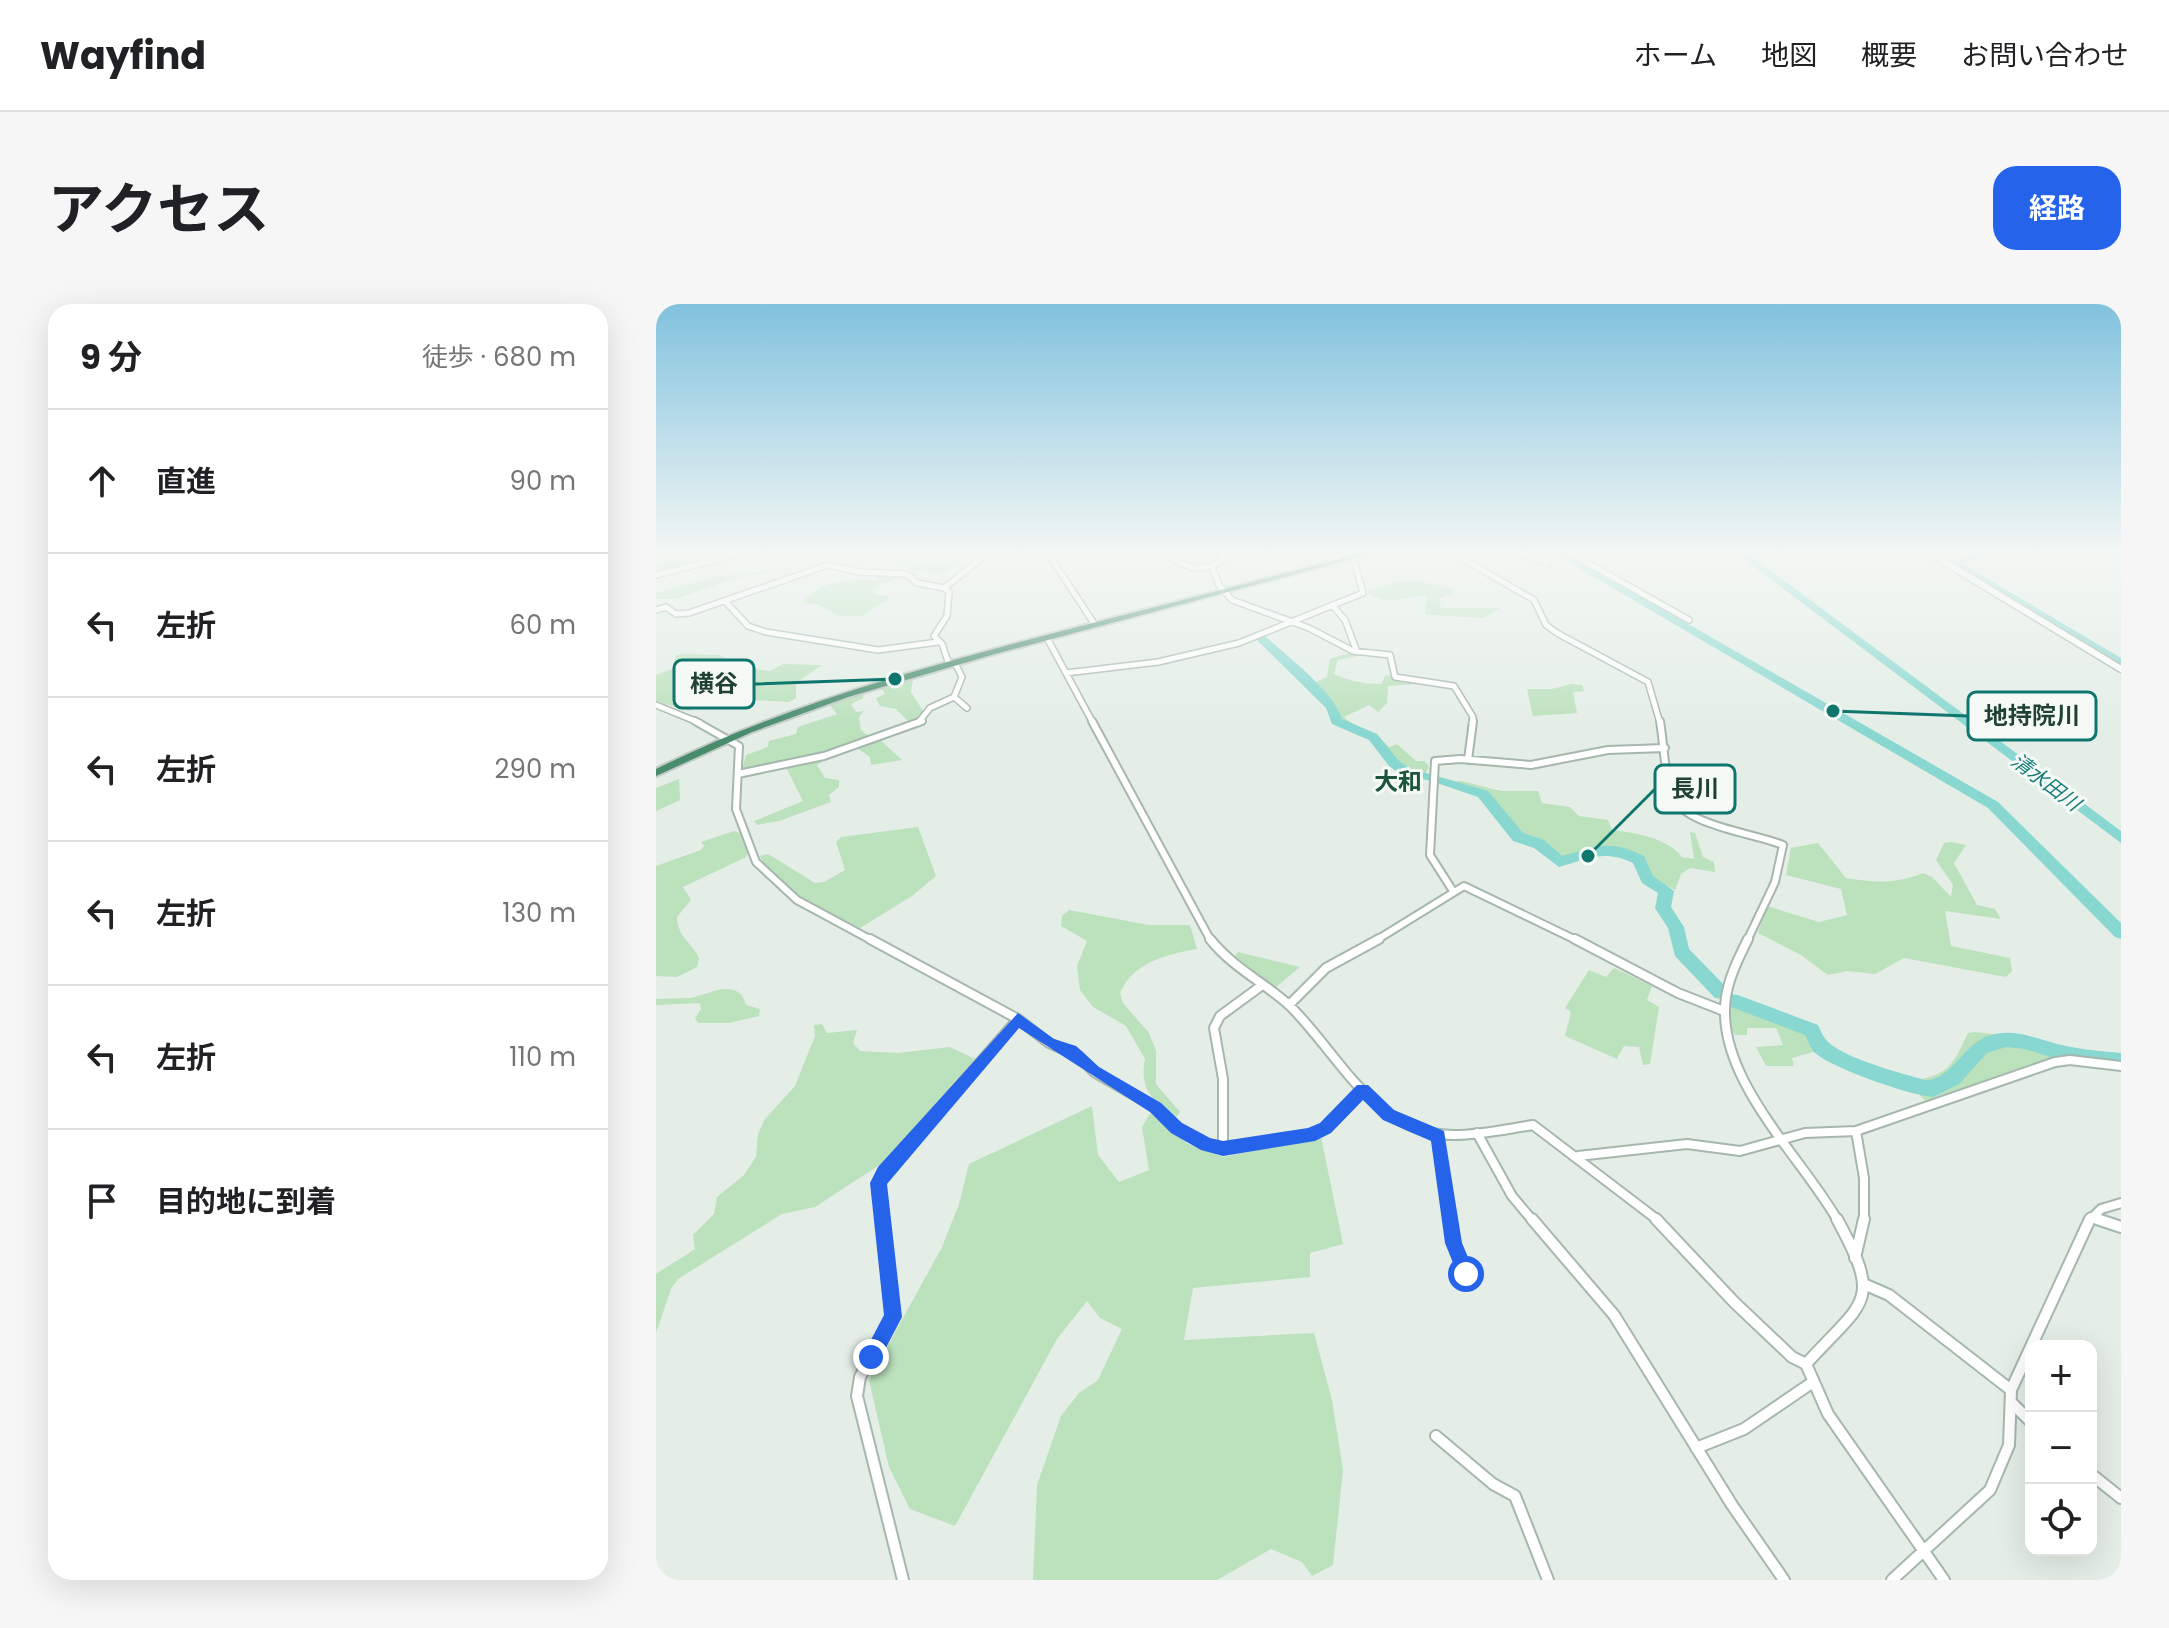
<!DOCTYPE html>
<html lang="ja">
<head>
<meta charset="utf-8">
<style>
	body { margin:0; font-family:Poppins,"Noto Sans JP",sans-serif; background:#f6f6f6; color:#202124 }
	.controls { position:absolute; right:24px; bottom:24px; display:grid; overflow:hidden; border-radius:16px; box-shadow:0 8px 32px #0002 }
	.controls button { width:72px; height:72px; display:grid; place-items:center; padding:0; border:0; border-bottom:2px solid #e0e0e0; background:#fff; color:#202124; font:40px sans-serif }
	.stop { position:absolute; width:24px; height:24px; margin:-18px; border:6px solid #2563eb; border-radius:50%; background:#fff }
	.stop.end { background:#2563eb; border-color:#fff; box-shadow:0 2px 8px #0008 }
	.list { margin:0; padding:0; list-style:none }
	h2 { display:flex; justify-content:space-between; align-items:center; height:104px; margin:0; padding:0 32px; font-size:34px }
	h2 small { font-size:26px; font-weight:400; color:#757577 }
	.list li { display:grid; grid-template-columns:52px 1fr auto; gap:24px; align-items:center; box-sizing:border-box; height:144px; padding:0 32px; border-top:2px solid #e0e0e0 }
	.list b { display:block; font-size:30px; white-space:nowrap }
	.list em { font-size:26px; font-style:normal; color:#757577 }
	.icon { flex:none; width:44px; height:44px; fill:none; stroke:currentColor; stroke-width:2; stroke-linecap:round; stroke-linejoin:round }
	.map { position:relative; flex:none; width:1465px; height:1276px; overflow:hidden; border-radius:24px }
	header { display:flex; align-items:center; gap:48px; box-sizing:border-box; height:112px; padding:0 40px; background:#fff; border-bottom:2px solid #e0e0e0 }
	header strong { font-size:38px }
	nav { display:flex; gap:44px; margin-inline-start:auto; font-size:28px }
	.intro { display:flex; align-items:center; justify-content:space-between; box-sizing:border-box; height:192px; padding:0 48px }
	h1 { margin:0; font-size:56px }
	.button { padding:20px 36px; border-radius:24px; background:#2563eb; color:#fff; font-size:28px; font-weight:700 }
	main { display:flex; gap:48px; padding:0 48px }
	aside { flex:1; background:#fff; border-radius:24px; box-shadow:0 8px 32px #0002 }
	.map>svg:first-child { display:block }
	.green { fill:#bbe1bd }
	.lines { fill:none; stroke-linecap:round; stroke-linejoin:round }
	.river { fill:#88d7d0; fill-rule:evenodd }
	.minor-far3-casing { stroke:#a6b7ad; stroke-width:8 }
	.minor-far2-casing { stroke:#a6b7ad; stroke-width:10 }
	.minor-far1-casing { stroke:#a6b7ad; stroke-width:12 }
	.minor-casing { stroke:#a6b7ad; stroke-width:14 }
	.tertiary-casing { stroke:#a6b7ad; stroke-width:9 }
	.trunk-casing { stroke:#c1cac5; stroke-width:4 }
	.minor-far3 { stroke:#fff; stroke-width:5 }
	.minor-far2 { stroke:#fff; stroke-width:6 }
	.minor-far1 { stroke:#fff; stroke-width:8 }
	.minor { stroke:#fff; stroke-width:10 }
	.tertiary { stroke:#fff; stroke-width:6 }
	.trunk { fill:#488c6c; fill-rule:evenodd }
	.route { fill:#2563eb }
	.labels { text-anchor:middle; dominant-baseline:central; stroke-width:6; stroke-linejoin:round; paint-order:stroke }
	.far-water-label { font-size:20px; font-style:italic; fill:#177c76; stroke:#f5faf6 }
	.neighbourhood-label { font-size:24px; font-weight:bold; fill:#1c553a; stroke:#f5faf6 }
	.leader { fill:none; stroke:#0f766e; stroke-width:3 }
	.callout-dot { fill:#0f766e; stroke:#f5faf6; stroke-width:3 }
	.callout { fill:#f5faf6; stroke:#0f766e; stroke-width:3 }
	.callout-label { font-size:24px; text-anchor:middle; font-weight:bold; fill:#214131 }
</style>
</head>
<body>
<header>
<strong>Wayfind</strong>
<nav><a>ホーム</a><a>地図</a><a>概要</a><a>お問い合わせ</a></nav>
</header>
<div class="intro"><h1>アクセス</h1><a class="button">経路</a></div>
<main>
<aside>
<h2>9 分<small>徒歩 · 680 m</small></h2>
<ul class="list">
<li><svg class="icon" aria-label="ahead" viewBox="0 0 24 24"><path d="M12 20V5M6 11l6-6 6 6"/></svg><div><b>直進</b></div><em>90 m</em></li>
<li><svg class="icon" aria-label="left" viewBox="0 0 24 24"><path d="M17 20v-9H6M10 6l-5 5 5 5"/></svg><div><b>左折</b></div><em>60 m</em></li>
<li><svg class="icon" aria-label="left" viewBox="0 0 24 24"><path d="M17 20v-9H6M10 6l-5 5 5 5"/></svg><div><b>左折</b></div><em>290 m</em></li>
<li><svg class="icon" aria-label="left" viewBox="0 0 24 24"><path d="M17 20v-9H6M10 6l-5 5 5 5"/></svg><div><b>左折</b></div><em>130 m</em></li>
<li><svg class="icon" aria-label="left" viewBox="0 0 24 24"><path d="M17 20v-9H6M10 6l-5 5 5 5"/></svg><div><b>左折</b></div><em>110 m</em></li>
<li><svg class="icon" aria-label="arrive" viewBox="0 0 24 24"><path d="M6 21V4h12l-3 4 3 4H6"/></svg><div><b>目的地に到着</b></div></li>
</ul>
</aside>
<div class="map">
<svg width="1465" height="1276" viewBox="0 0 1465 1276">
	<rect width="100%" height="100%" fill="#e4eee7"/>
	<!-- green -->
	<path class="green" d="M17,249H82L0,270V255Z
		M229,249H318L289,269L254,266Z
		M144,264L84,273L19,295H0V289L62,272Z
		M222,270L253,274H242L216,285L220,290L232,292V295L206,312H184L164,301L148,299C159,278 199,274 221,277Z
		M762,277L797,285V290L783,294L785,304H844L828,314L775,311L769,310L771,294L768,292C749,292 726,304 711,287L742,278Z
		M693,349L701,352L682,356L678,370C693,377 709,380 725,380L730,371L763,376L761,380L732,382L731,399L722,408L713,401L688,413C702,426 721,428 733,443L741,440L760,457H769L773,463L770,469C742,478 735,443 716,432C705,426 692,421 681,416L678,402L656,380L671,373L674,355Z
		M26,350L64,351L81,363L114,367L127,360L166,361L140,379V394L133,398L96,396L65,405L46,402L33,407L0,397V371L24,362L18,358L20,352Z
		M257,375L255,388L269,410L254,419L240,405L224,402L220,394L229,390L225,384Z
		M915,380L926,381L928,387L917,388L921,409L877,412L871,385H896Z
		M208,389L207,394L195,400L200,408L208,407L203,413L205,426L215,434L166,451L86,467L90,451L112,443L113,437L140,430L142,423L181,410L173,400Z
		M223,435L246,456L215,461L214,453L201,444Z
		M164,454L166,458L161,461L169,474L183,476V483L173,491L175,498L123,517L101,521L98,517L147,497L130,463Z
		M23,475L24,496L0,507V484Z
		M805,477L845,487H882L886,499L914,503L923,512L952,516L956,526C980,529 1012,534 1026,553L1038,555L1034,528L1039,529L1047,553L1058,558L1059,568L1034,564L1025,570L1019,586L993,573C979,540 966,542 935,548C925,550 919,548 910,555L900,554L884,538L867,534L832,491L794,481L793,478Z
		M262,523L280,572L256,592L204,624C176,609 116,583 104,552L112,550L159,579L168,578L189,566L180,538L185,533Z
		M78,527L84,529L92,548L90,553L27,583L35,596L21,613C22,634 35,637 43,654L41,663L21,673L0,672V562L45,546L48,542L45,538Z
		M1295,538L1310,541L1298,559L1321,601L1339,605L1345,615L1289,607L1295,642L1354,654L1356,667L1350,673L1248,654L1219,670L1191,667L1172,671L1145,651L1102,629L1111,602L1163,618L1191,611L1185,585L1130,571L1135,544L1162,539L1190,574C1220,579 1239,580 1267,569L1276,573L1295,593L1297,581L1280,556L1288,539Z
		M413,606L493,621H534L541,645C512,650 477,658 464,689L467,699L493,729L500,747V780L524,808L519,814C497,796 483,786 489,755L470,722L437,703L424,686L421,662L431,637L405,622L406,612Z
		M582,648L644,663L619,684L579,652Z
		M958,664L996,682L991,696L1003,703L994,760L987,761L983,743L968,742L961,755L909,732L915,708L909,704L933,666L950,673Z
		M65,685C80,685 86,687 90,701L104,705L103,712L73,719H42L39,714L45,705L44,699L0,701V695L35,694Z
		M1074,698L1149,726L1161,747L1136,754L1138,762H1110L1100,743L1127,741L1120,724H1091V731H1079L1074,723Z
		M166,720L171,729L201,726L197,739L204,747L241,749L294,743L319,755L228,858L159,903L126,910L22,975L15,985L0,1029V970L39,945L37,931L58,910L61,893L88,871L100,853L102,830L109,815L139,782L159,732L158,721Z
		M1319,728L1365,733L1407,747L1410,753L1390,756L1269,797L1252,777C1292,772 1296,763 1312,729Z
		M436,802L442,851L463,878L493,866L486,823L494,809L532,840L567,853L665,833L687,940L654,949V973L537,984L528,1036L658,1029L676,1096L687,1166L677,1261L656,1272L646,1258L615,1245L561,1276H377L381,1181L405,1112L423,1089L442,1076L466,1025L444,1014L431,997L401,1035L299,1222L254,1205L233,1163L213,1076L286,943L303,900L313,860Z"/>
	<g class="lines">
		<!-- river -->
		<path class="river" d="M897,249H909L1342,498L1465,619V635L1459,633L1332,504Z
			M1080,249H1091L1465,527V539Z
			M1277,249H1289L1298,254L1324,249H1343L1305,259L1465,354V362Z
			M600,331H608C630,352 677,386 686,415L721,430L742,456L753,464L832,487L867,529L888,536L906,552C943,542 952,535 988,552L997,572L1018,587L1015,603L1028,623L1033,645L1071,684L1073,690L1082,691L1162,721C1165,727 1167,733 1172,738C1191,755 1244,769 1269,776C1293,778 1308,740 1332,732C1360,722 1383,737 1410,742C1428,746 1447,747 1465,749V765L1414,759L1369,745L1350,743L1331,749L1303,780L1277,793C1253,791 1175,764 1158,748C1154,743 1152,737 1149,731L1070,701L1068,695L1059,694L1019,652L1012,624L999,604L1002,589L986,579L977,559C948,545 932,555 903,563L878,544L857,537L822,493L775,477L744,470L733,462L713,436L676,420L670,404L600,335Z"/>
		<!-- minor-far3 casing -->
		<g class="minor-far3-casing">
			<path id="minor-far3" d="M392,249L439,321
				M507,249C529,264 546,271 569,254L565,249
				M797,249L878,296L890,321L901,329L992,378L1004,419
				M861,249L892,258
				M914,249L1033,316
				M1454,249L1465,250
				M682,257L683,249
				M557,265L563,281L576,296L653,324L697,347L734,351L739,373L798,382L817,413L816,419
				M0,271L86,249
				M288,284L293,288L291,312L278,332L286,340L293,360
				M288,284L332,249
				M69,297L92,322L110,328L222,346L282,338
				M676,301L689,316L701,348
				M0,306L10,303L20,310L33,309L172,261L204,268L251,270L261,279L288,284
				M391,334L437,419
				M299,359L306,373L298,393L311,404
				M410,369L502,358L583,339L707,289L697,253
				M0,401L44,419
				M262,419L274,404L298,393"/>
		</g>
		<!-- minor-far2 casing -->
		<g class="minor-far2-casing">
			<path id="minor-far2" d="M39,417L83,442L80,505L100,558L141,596L217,637
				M436,417L555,637
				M1004,417C1008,441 1008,469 1016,491C1027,522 1099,529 1127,541L1119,578L1091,637
				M812,456L817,417
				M82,470L168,452L266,417
				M797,587L774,551L779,457L804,455L875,461L952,446L1009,444
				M719,637L808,582L922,637"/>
		</g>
		<!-- minor-far1 casing -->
		<g class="minor-far1-casing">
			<path id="minor-far1" d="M214,635L362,715L393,739L423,752L438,768L499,803L520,824L551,841L567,845L653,831L669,824L706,786
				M554,635C576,663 609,679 634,702C684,751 718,831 798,831C824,831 851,825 877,821L1003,917
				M919,635L1022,689L1068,707
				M1092,635C1083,653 1073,673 1070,693C1058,773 1146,853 1182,917
				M633,701L670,664L723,635
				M1200,827L1208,874V917
				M821,829L856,892L877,917
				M782,833L794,917
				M567,845V775L558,724L564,712L605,682
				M922,852L1031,840L1084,847L1149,829L1200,827L1399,758L1414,756L1465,762
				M1435,913L1447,917
				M226,917L222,879L228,868L362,715
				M1433,917L1445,905L1465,899"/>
		</g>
		<!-- minor casing -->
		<g class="minor-casing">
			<path id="minor" d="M226,915L237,1013L204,1073L201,1092L247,1276
				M794,915L797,939L810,970
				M876,915L958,1011L1076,1201L1128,1276
				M1000,915L1078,998L1136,1053L1150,1060L1172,1110L1288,1276
				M1441,915L1465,923
				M1199,954L1208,915
				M1210,981L1233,991L1355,1086
				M1150,1060C1209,995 1227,1000 1181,915
				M1355,1098L1375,1118
				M780,1132L837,1180L859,1192L892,1276
				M1040,1144L1088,1125L1157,1078
				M1435,1170L1465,1194
				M1236,1276L1334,1186L1353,1141L1355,1086L1434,915"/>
		</g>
		<!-- tertiary casing -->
		<g class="tertiary-casing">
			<path id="tertiary" d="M1274,249L1465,365
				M1284,255L1315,249"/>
		</g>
		<!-- trunk casing -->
		<g class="trunk-casing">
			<path id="trunk" d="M706,249H718L339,350L192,393L96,428L0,472V465C135,398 279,360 425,322C519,298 612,274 706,249Z"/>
		</g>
		<!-- minor-far3 -->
		<use href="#minor-far3" class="minor-far3"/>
		<!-- minor-far2 -->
		<use href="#minor-far2" class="minor-far2"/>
		<!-- minor-far1 -->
		<use href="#minor-far1" class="minor-far1"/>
		<!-- minor -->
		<use href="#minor" class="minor"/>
		<!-- tertiary -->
		<use href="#tertiary" class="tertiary"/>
		<!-- trunk -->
		<use href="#trunk" class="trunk"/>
	</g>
	<!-- sky -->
	<linearGradient id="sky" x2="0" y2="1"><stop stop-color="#81c2de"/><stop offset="0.58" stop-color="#f3f7f4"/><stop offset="1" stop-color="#f3f7f4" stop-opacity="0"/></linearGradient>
	<rect width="1465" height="427" fill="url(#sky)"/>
	<!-- route -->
	<path class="route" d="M362,709L398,735L420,742L443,763L505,799L526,819L554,834L567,837L652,824L664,819L701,781H712L738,806L788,827L806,939L819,970L816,976H804L789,939L775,837L727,816L707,796L675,829L659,837L567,852L545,846L515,829L494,808L363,724L231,880L246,1013L222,1059H209L206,1053L228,1011L214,879L222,863Z"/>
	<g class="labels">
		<!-- far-water labels -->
		<g class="far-water-label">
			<text transform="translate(1390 478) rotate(37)">清水田川</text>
		</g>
		<!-- neighbourhood labels -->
		<g class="neighbourhood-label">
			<text x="742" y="477">大和</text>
		</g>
	</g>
	<!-- callouts -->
	<path class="leader" d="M239 375L98 380M1177 407L1312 412M932 552L999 485"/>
	<g class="callout-dot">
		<circle cx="239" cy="375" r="8"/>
		<circle cx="1177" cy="407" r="8"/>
		<circle cx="932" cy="552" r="8"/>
	</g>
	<g class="callout">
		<rect x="18" y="356" width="80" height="48" rx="8"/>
		<rect x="1312" y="388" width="128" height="48" rx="8"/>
		<rect x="999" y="461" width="80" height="48" rx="8"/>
	</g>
	<g class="callout-label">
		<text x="58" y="388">横谷</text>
		<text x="1376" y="420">地持院川</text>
		<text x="1039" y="493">長川</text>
	</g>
</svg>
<div class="controls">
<button>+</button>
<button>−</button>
<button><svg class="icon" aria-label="locate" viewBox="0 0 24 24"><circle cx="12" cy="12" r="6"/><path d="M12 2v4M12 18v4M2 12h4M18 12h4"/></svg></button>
</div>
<div class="stop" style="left:810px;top:970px"></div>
<div class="stop end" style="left:215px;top:1053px"></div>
</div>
</main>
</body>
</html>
